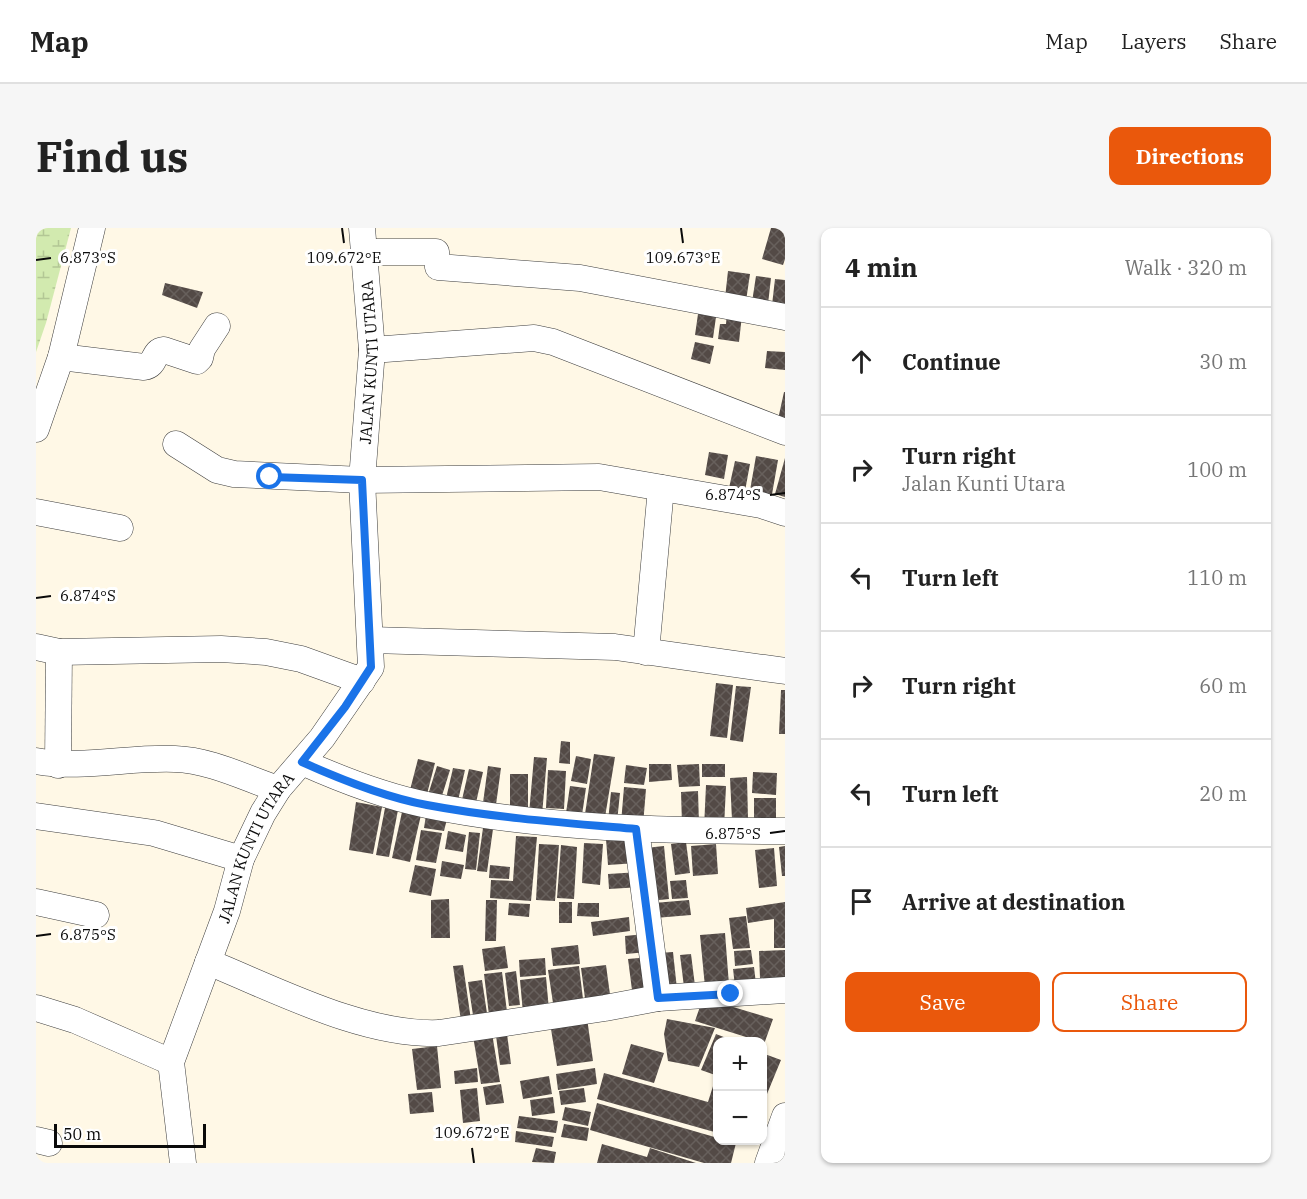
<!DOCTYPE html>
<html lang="en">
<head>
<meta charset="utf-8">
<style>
	body { margin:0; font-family:"IBM Plex Serif",serif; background:#f6f6f6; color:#222 }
	.controls { position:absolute; right:18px; bottom:18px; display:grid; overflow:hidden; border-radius:12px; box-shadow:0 2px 4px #0004 }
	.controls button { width:54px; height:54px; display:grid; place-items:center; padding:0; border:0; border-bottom:2px solid #e0e0e0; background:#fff; color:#222; font:30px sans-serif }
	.scale { position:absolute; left:18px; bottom:15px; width:152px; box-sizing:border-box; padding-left:6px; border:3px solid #0a0a0a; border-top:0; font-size:16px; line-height:21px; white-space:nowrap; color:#0a0a0a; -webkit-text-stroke:4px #fff; paint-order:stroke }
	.stop { position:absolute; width:18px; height:18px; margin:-14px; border:4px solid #1a73e8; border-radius:50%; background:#fff }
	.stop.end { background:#1a73e8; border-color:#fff; box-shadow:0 2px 6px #0008 }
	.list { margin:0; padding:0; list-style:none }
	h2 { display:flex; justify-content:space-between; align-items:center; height:78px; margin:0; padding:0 24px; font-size:26px }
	h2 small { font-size:20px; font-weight:400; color:#767676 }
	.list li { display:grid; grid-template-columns:39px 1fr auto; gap:18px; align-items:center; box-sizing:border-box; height:108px; padding:0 24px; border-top:2px solid #e0e0e0 }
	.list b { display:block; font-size:22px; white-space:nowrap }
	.list p { margin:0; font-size:20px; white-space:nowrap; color:#767676 }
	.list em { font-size:20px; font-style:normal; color:#767676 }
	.actions { display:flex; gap:12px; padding:18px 24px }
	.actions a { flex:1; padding:14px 0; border:2px solid #ea580c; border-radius:12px; text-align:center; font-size:21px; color:#ea580c }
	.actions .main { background:#ea580c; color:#fff }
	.icon { flex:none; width:33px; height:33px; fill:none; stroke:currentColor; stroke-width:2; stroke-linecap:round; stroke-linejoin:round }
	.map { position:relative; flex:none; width:749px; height:935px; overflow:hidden; border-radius:12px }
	header { display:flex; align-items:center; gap:36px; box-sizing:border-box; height:84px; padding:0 30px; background:#fff; border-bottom:2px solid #e0e0e0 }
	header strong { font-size:28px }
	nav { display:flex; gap:33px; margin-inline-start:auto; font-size:21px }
	.intro { display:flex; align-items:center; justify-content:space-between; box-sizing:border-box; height:144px; padding:0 36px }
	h1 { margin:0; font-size:42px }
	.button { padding:15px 27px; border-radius:12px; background:#ea580c; color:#fff; font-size:21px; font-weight:700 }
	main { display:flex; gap:36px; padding:0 36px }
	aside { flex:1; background:#fff; border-radius:12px; box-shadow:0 2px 4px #0004 }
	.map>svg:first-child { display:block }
	.wetland { fill:url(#wetland-marsh) }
	.building { fill:url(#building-cross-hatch) }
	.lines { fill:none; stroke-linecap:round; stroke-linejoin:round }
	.minor-casing { stroke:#3d3d3d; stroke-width:27 }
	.minor { stroke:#fff; stroke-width:26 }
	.route { stroke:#1a73e8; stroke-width:8 }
	.ticks { fill:none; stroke:#0a0a0a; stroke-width:2 }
	.labels { text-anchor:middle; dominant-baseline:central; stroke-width:6; stroke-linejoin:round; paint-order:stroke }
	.street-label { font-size:16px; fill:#0a0a0a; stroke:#fff }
	.ticks-label { font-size:15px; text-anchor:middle; fill:#0a0a0a; stroke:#fff; stroke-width:6; stroke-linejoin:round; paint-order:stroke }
</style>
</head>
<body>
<header>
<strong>Map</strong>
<nav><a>Map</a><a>Layers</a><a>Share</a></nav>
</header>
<div class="intro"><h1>Find us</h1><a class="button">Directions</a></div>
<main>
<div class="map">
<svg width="749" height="935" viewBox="0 0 749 935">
	<defs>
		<pattern id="wetland-marsh" width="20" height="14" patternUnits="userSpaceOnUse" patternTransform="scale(1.5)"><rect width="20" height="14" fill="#d2eaaf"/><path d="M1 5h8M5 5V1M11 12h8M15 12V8" fill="none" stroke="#b3c795"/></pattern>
		<pattern id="building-cross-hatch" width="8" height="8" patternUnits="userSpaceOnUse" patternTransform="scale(1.5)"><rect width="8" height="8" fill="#534a46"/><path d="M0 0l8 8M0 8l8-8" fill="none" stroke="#67605c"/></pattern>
	</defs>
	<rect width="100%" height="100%" fill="#fff8e6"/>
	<!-- wetland -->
	<path class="wetland" d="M0,0H35L10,95L0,124Z"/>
	<!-- building -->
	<path class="building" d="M735,0H749V31L747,37L726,31Z
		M692,43L714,46L710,73L689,70Z
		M720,48L735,50L732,76L716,74Z
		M739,51L749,52V79L736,77Z
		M129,55L167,64L161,80L126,67Z
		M663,79L681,82L677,110L659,107Z
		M691,85L706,87L703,114L682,111L684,96H690Z
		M659,114L678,118L674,136L655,131Z
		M731,123L749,124V142L729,140Z
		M748,164H749V198L741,196Z
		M673,224L692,227L688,251L669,247Z
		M720,228L742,232L735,272L713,268Z
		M749,230V269L739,266Z
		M699,233L714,236L709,263L693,260Z
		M680,455L697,457L691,510L674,508Z
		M700,458L715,459L707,514L694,512Z
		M745,462H749V506H743Z
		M525,513L534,514V536L523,535Z
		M558,526L579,529L569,589L549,586Z
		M540,528L555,531L551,556L535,553Z
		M498,529L511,530L506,587L493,586Z
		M382,531L399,535L391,566L374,562Z
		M613,536H635L636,552L613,554Z
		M663,536L664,558L643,559L641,537Z
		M666,536H689V549H666Z
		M590,537L611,540L608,557L588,555Z
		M401,538L414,542L405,571L392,567Z
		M452,538L465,540L459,584L446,582Z
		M417,540L429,542L421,577L409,575Z
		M433,541L447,544L439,579L425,576Z
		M512,542L530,543L528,581L510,580Z
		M717,544L741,545L740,567L716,565Z
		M474,546H492V584H474Z
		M711,549L712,591L696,592L694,550Z
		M670,557L690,558L688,600H668Z
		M534,558L550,560L546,587L530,585Z
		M588,559L610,561L607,597L585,595Z
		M662,563L663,596H646L645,564Z
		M575,564L584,565L581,594L572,593Z
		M718,570H740V592H718Z
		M320,574L346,579L337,626L313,622Z
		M349,580L362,582L353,629L340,627Z
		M366,584L385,587L374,634L356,630Z
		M390,587L411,591L408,603L388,600Z
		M447,600L457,601L451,644L441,643Z
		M385,602L406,605L400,635L380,632Z
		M412,603L430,607L427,624L409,621Z
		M433,604L444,605L440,642L429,641Z
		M480,608L501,609L495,673L454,670L455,652L477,653Z
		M599,609L601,635L572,637L570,611Z
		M650,614L654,645L639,647L635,616Z
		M548,615L567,616L564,657L546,655Z
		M503,616L523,617L519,673L500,672Z
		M680,616L682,646L657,648L655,618Z
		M525,617L541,619L538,671L521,670Z
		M628,618L633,671L614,673L609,620Z
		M749,618V648H746L743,619Z
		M738,620L741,658L723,660L719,622Z
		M406,633L428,637L425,651L404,648Z
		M379,637L400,641L395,668L373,664Z
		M454,637L474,639L473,651L453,650Z
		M604,644L605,659L573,661L572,646Z
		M650,652L652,670L636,671L634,653Z
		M413,671L414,710H395V672Z
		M450,672H461L460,713H449Z
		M653,672L655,687L619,690L618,675Z
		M523,674H536V695H523Z
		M749,674V720H738V691L712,695L710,680Z
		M473,675L494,676L493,689L472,687Z
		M542,675H563V689L541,688Z
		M710,688L714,720L697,721L693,690Z
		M593,689L594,703L557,708L555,694Z
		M689,705L693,757L669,759L664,707Z
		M609,706L611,724L590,726L589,708Z
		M542,717L544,736L517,738L515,720Z
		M469,718L472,740L449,743L446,721Z
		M715,722L717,736L699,738L698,723Z
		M749,722V750L724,751L723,723Z
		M637,724L641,761L625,763L622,725Z
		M655,726L659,758L648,759L644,727Z
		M613,729L616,760L596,762L592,731Z
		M509,730L510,747L484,749L483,732Z
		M427,737L435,792L425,793L417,738Z
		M570,737L575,774L550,778L545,740Z
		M543,738L547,771L517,775L512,742Z
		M718,739L720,756L699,758L697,741Z
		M480,743L484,777L473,778L469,745Z
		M466,744L471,784L453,787L448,746Z
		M510,749L513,782L487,785L484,752Z
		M446,752L452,792L438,794L432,754Z
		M667,770L737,791L727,819L726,814L659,793Z
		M551,790L557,833L521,838L514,795Z
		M631,791L679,800L663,839L632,833L628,806Z
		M456,805L464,854L445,856L437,808Z
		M471,806L475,836L464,837L460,808Z
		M680,806L698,813L682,814V848L665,842Z
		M595,816L628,825L618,855L586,846Z
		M401,818L405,860L381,862L376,821Z
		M726,825L745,832L731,866L726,864Z
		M441,840L442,854L419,856L418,843Z
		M559,840L561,856L522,862L520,846Z
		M568,845L672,874L678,855L682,856V905L561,871Z
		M513,848L516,866L487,871L484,853Z
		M465,856L468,875L450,877L447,859Z
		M441,860L444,893L427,895L424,862Z
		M548,860L550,874L525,877L523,863Z
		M396,864L398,884L374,886L372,866Z
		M517,869L519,885L496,888L494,872Z
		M561,875L682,910V912L700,915L695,935H668L554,902Z
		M529,879L555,884L552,898L526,892Z
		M483,888L522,893L520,905L481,900Z
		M528,896L553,900L551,913L525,909Z
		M480,903L518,909L516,919L479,914Z
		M566,916L611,929L614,920L660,935H561Z
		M500,920L520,924L518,935L496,934Z"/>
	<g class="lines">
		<!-- minor casing -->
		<g class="minor-casing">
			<g id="minor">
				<path d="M328,24H400L402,39L544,50L749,89"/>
				<path d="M336,122L498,110L517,114L749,204"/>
				<path d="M25,129L108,139C121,137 116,123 128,122L161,133L164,130L166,121L181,98"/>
				<path d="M0,201L25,129L56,0"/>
				<path d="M140,216L181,242L198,246L326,252L563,249L725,277L749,285"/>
				<path d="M0,284L84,300"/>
				<path d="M335,412L579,419L749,443"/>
				<path d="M0,419L23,424L185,421L230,424L265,431L326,453"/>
				<path d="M610,424L625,260"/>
				<path d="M0,533C46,541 93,529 139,531C174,532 209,550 242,561"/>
				<path d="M266,534C306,552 347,568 391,577C508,601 630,603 749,603"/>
				<path d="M22,537L23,424"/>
				<path d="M0,588L118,605L205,631"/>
				<path d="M600,601L622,770"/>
				<path d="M0,674L60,687"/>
				<path d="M172,734C241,762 328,808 403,805L569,780L622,770L749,762"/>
				<path d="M0,780L39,792L135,834"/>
				<path d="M0,912L13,915"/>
				<path id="s1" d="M147,935L135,834L191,683L205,631L227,585L242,561L286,510L335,439L326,252L336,122L326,0"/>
				<path d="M732,935L749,888"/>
			</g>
		</g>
		<!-- minor -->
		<use href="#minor" class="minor"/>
	</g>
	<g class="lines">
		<!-- route -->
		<path class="route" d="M234,249L326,252L335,439L309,479L266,534C306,552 348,569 391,577C460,590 530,595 600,601L622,770L695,766"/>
	</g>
	<!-- ticks -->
	<path class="ticks" d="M306,0L308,15M645,0L647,15M0,32L15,30M734,267L749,265M0,370L15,368M734,605L749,603M0,708L15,706M436,920L438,935"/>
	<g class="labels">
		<!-- street labels -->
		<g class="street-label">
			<text stroke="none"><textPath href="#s1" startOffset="855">JALAN KUNTI UTARA</textPath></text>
			<text stroke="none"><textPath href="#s1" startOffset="333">JALAN KUNTI UTARA</textPath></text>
		</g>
	</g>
	<g class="ticks-label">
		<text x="52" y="35">6.873°S</text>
		<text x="308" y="35">109.672°E</text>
		<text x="647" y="35">109.673°E</text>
		<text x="697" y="272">6.874°S</text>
		<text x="52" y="373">6.874°S</text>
		<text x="697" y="611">6.875°S</text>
		<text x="52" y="712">6.875°S</text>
		<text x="436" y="910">109.672°E</text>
	</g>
</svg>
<div class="controls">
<button>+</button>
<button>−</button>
</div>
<div class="scale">50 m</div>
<div class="stop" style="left:234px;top:249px"></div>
<div class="stop end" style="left:695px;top:766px"></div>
</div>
<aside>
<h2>4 min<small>Walk · 320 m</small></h2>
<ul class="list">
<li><svg class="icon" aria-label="ahead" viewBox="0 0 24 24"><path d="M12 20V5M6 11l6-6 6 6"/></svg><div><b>Continue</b></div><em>30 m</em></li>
<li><svg class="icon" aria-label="right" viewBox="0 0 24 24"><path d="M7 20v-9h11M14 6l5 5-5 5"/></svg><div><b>Turn right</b><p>Jalan Kunti Utara</p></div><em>100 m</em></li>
<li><svg class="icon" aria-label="left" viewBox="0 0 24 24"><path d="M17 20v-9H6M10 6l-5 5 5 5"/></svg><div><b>Turn left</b></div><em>110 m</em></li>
<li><svg class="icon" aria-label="right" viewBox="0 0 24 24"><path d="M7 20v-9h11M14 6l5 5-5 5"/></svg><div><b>Turn right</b></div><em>60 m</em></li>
<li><svg class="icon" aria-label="left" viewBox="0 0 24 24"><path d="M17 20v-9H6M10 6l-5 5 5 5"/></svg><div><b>Turn left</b></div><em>20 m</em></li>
<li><svg class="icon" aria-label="arrive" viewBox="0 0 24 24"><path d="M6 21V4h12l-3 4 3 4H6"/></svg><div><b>Arrive at destination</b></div></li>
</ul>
<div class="actions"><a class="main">Save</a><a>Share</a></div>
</aside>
</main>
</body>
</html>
